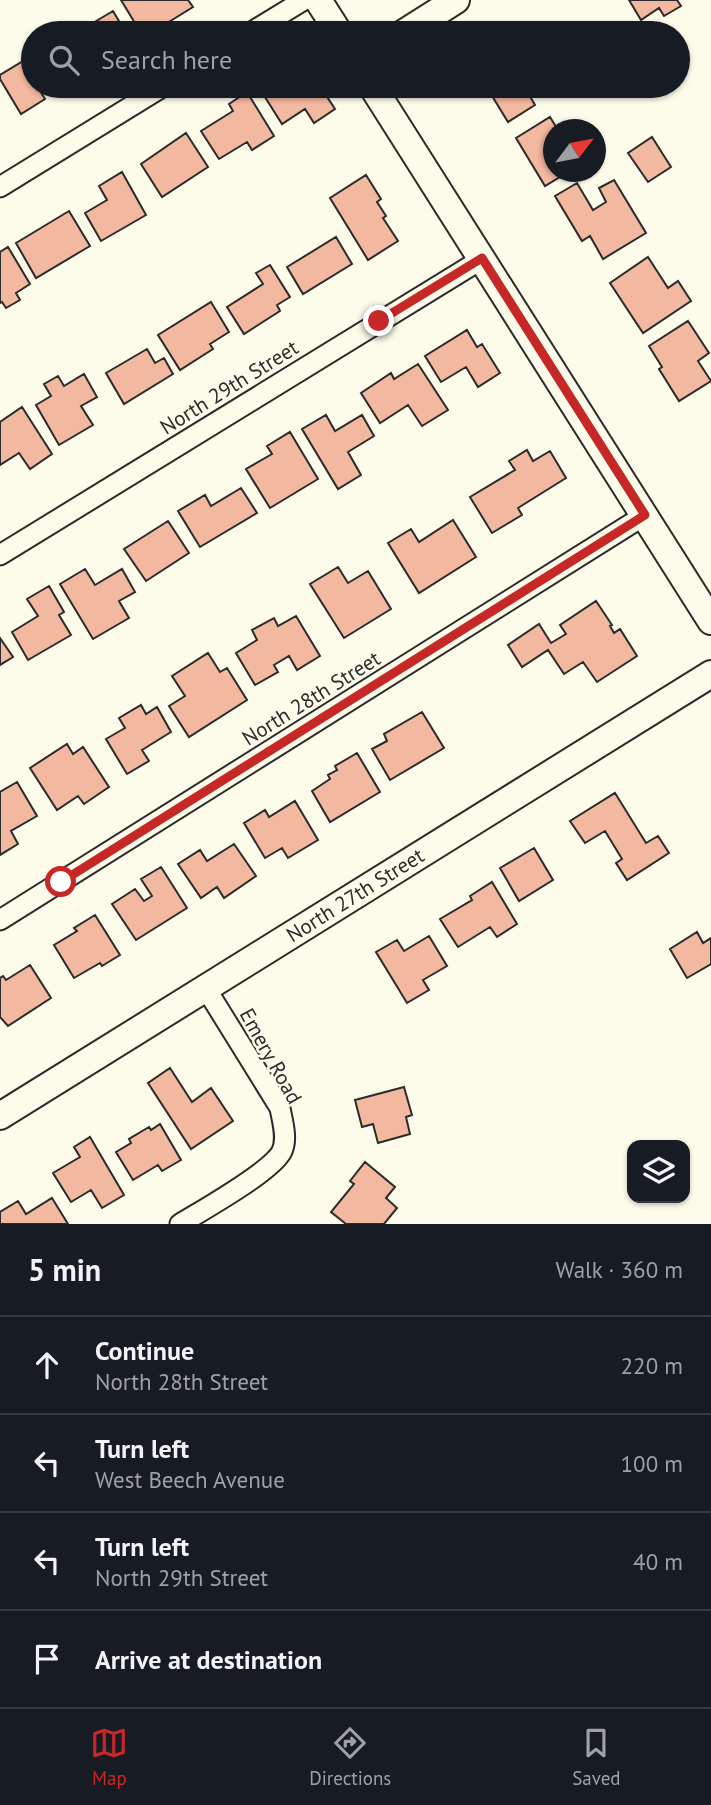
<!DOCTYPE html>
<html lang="en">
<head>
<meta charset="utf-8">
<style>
	body { margin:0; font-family:"PT Sans",sans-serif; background:#20242c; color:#f1f3f6 }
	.controls { position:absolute; right:21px; bottom:21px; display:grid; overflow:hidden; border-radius:14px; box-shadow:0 2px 5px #0004 }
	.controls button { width:63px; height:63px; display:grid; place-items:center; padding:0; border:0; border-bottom:2px solid #363941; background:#171b24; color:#f1f3f6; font:35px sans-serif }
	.compass { position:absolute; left:543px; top:119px; width:63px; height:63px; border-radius:50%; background:#171b24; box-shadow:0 2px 5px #0004; rotate:58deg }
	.stop { position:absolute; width:21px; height:21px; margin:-16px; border:5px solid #c62828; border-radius:50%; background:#fff }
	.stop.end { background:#c62828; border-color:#fff; box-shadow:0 2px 7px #0008 }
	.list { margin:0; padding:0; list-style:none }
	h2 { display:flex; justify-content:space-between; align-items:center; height:91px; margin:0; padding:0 28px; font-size:30px }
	h2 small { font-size:23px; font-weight:400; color:#9ea1a6 }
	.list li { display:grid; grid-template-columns:46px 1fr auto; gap:21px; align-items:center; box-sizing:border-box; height:98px; padding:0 28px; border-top:2px solid #363941 }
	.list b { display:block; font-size:26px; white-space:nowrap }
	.list p { margin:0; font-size:23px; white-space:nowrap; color:#9ea1a6 }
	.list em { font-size:23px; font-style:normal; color:#9ea1a6 }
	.icon { flex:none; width:38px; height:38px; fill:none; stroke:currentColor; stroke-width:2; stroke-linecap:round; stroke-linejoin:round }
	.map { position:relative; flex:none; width:711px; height:1224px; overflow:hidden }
	.search { position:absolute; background:#171b24; box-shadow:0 2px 5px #0004; left:21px; right:21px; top:21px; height:77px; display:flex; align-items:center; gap:18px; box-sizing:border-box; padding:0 24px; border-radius:38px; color:#9ea1a6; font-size:26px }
	.sheet { height:483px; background:#171b24 }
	nav { display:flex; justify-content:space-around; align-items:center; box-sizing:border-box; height:98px; border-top:2px solid #363941; background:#171b24; font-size:19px; color:#9ea1a6 }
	nav a { display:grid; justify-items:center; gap:4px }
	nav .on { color:#c62828 }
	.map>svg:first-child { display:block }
	.building { fill:#f2b8a0; stroke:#2b2b2b; stroke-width:2 }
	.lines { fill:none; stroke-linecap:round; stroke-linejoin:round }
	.street-casing { stroke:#2b2b2b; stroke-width:23 }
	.secondary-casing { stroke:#2b2b2b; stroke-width:30 }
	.street { stroke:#fdfbea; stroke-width:19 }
	.secondary { stroke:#fdfbea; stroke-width:26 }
	.route { stroke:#c62828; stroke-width:9 }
	.labels { text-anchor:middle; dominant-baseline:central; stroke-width:5; stroke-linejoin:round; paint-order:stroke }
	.street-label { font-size:21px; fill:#2b2b2b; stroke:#fdfbea }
</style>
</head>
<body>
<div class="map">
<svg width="711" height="1224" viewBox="0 0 711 1224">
	<rect width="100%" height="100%" fill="#fdfbea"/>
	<!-- building -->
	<path class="building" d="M121,0H188L193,7L151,33H141Z
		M629,0H677L681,6L664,16L659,8L641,20Z
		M113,11L126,33H76Z
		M33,55V86H37L45,99L21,114L0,79V75Z
		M258,86H320L335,109L314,123L305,109L282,124Z
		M486,86H529L525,88L535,105L508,122Z
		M247,92L274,136L252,150L247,142L219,159L201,131L233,111L229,104Z
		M550,117L558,130H554V172H568L545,186L516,138Z
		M186,133L208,167L162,197L141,164Z
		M652,137L671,167L648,182L628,153Z
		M122,172L146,215L101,241L85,213L107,200L99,186Z
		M366,175L381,199L377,202L386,216L383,218L398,241L368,260L330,198Z
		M614,180L646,233L603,259L590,236L582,241L555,196L577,183L593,210L606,202L599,188Z
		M69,211L90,246L36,278L16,243Z
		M336,237L352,264L303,294L287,267Z
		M8,247L30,284L16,293L20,300L6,308L2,302L0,303V252Z
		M648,257L668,288L678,281L691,301L643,333L610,283Z
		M270,265L290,297L277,305L280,311L244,334L227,307L263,284L256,273Z
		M211,302L229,332L210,344L213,349L180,370L158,335Z
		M688,321L709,353L698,361L711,381L679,401L659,369L662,367L649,346Z
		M467,330L477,347L482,344L500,373L478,387L466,367L441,382L425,356Z
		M147,349L155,363L164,358L173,374L124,404L106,373Z
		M418,364L448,410L422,426L408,405L380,423L361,393L391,373L394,379Z
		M84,374L97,397L81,406L93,425L59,445L36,405L51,396L44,384L58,376L64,386Z
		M22,407L52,454L30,469L19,453L0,465V422Z
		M326,415L335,431L362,415L374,436L348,452L361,475L338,489L302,429Z
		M290,432L318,479L270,508L246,469L272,454L267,446Z
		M527,450L533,461L550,451L566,478L518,508L522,515L492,533L470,497L515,470L509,461Z
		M241,488L257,513L200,547L178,511L205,495L211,506Z
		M453,520L476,557L419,593L388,543L411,529L419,542Z
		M168,521L189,553L146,581L124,549Z
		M338,567L348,583L368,571L391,609L344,638L310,584Z
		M85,569L95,585L122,569L135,592L119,601L129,618L93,639L60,584Z
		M49,586L64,612L59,615L71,635L28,660L12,632L38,616L27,599Z
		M596,601L612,625L610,626L614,633L620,629L637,656L597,682L583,662L564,674L548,650L522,667L508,645L539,624L551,643L566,634L560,625Z
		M296,616L320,656L297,670L289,656L274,665L278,672L255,685L236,653L257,640L252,630L274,618L278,626Z
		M0,638L13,657L0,665Z
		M208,653L220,672L227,668L247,700L189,737L169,706L185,696L172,676Z
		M141,705L146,714L157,707L171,732L142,750L149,761L127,774L106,739L125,728L119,718Z
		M422,712L444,748L390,780L372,749L387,741L384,734Z
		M67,744L73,754L83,747L109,787L84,804L78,796L57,810L30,768Z
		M357,753L380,792L330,822L312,791L330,779L328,775L337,770L335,766Z
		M17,782L37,816L11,831L18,844L0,855V792Z
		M615,793L646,843L658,836L669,853L627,880L616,863L622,859L605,831L585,843L570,821Z
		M295,801L318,840L288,858L282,848L265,858L244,823L265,810L269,817Z
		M234,844L256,876L224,898L217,887L201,898L178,864L200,850L207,861Z
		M534,848L553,880L519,901L500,868Z
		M161,867L187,908L136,940L112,904L135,889L144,901L152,896L141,879Z
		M492,882L517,924L497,937L490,927L458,947L440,919L472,900L470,896Z
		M95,915L120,955L102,966L100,963L74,978L54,945L77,931L74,928Z
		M697,932L703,943L711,938V964L687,978L670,949Z
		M429,936L447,966L423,980L429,990L407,1003L376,952L397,940L404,951Z
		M30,965L51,998L8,1026L0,1017V978L3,976L6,980Z
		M170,1068L192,1102L211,1088L233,1121L191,1149L148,1083Z
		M404,1087L412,1115L406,1117L410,1134L378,1143L373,1124L362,1127L355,1100Z
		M160,1124L181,1160L162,1171L158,1165L133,1180L116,1152L131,1143L129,1139L149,1127L151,1130Z
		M90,1137L124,1195L102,1208L91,1190L71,1202L53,1173L80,1157L74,1147Z
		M365,1162L395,1187L386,1198L397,1208L384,1224H346L331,1212L354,1184L350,1181Z
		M52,1198L68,1224H0V1212L18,1201L26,1214Z"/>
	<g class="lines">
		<!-- street casing -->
		<g class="street-casing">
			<path id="street" d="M250,33L304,0
				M0,187L164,86
				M0,555L482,259
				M0,920L645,515
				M180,1224C201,1211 273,1171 282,1151C288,1138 282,1120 280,1108L205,987"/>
		</g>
		<!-- secondary casing -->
		<g class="secondary-casing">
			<path id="secondary" d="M318,0L339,33
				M404,33L456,0
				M372,86L711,621
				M0,1116L711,674"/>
		</g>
		<!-- street -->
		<use href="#street" class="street"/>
		<!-- secondary -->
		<use href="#secondary" class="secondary"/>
	</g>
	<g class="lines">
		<!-- route -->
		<path class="route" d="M61,882L645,515L482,258L379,321"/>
	</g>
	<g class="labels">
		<!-- street labels -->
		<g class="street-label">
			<text transform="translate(229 387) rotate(-32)">North 29th Street</text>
			<text transform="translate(311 698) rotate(-32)">North 28th Street</text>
			<text transform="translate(355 895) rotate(-32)">North 27th Street</text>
			<text transform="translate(271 1056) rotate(61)">Emery Road</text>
		</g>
	</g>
</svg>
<div class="controls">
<button><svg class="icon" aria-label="layers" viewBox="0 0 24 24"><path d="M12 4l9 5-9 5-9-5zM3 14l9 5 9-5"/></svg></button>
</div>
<svg class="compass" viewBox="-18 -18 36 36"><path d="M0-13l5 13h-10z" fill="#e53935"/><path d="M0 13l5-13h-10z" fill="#9ea1a6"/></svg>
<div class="stop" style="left:61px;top:882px"></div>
<div class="stop end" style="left:379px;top:321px"></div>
<div class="search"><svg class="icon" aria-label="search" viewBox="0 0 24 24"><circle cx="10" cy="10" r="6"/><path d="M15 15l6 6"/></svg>Search here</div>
</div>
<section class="sheet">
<h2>5 min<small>Walk · 360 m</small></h2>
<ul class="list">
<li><svg class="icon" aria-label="ahead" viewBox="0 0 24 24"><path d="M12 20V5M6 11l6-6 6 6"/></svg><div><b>Continue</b><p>North 28th Street</p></div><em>220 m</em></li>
<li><svg class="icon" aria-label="left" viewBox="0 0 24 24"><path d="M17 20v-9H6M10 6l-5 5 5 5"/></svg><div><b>Turn left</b><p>West Beech Avenue</p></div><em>100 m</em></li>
<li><svg class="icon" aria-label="left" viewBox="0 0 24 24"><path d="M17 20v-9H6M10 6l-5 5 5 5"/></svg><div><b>Turn left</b><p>North 29th Street</p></div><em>40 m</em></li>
<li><svg class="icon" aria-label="arrive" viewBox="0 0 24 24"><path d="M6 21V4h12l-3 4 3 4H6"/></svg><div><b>Arrive at destination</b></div></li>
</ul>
</section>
<nav>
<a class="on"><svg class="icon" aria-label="map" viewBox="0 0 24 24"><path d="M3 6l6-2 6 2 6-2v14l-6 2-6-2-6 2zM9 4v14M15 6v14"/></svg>Map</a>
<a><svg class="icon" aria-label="directions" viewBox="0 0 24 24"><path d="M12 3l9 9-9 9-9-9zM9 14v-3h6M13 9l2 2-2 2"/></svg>Directions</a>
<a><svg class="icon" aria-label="saved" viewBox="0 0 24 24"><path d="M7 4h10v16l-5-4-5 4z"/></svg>Saved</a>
</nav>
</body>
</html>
